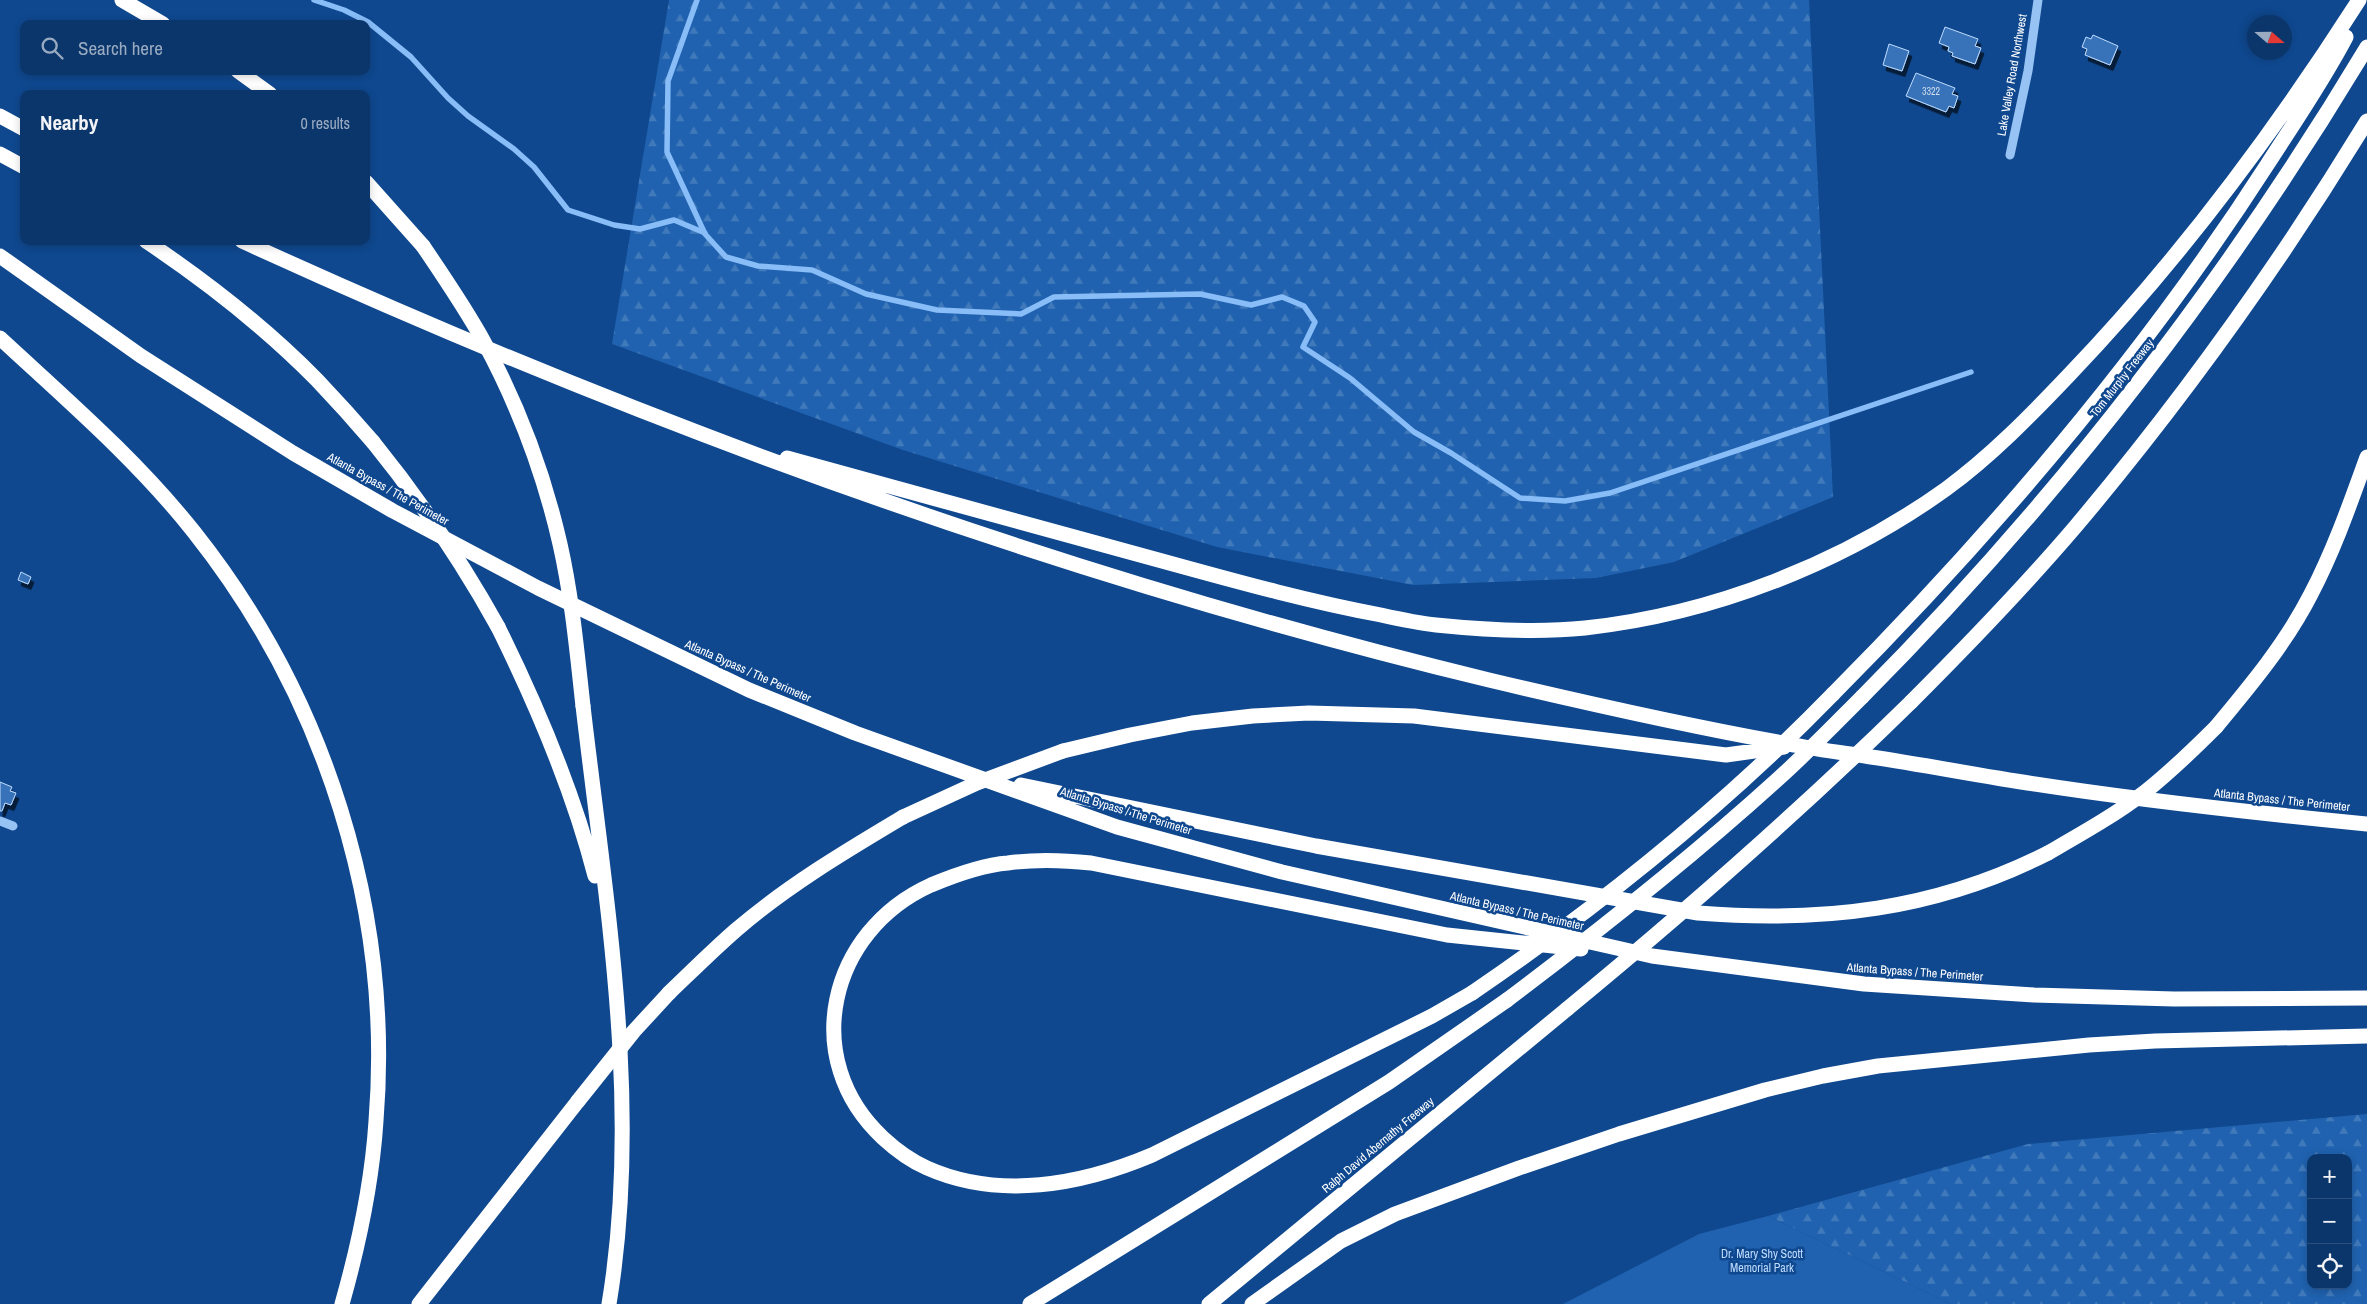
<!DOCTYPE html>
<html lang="en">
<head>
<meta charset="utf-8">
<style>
	body { margin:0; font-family:"Archivo Narrow",sans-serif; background:#143e71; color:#f1f3f6 }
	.controls { position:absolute; right:15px; bottom:15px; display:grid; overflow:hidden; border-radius:10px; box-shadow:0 2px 8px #0003 }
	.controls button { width:45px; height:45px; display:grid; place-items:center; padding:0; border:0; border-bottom:1px solid #2b507e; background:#0b366b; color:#f1f3f6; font:25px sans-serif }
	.compass { position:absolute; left:2247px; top:15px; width:45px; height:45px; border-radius:50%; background:#0b366b; box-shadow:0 2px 8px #0003; rotate:110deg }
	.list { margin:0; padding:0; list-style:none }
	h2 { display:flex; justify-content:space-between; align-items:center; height:65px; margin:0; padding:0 20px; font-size:21px }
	h2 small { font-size:16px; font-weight:400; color:#9aabc1 }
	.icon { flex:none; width:28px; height:28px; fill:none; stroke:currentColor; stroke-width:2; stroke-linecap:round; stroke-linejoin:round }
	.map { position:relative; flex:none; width:2367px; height:1304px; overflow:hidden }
	.search { position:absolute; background:#0b366b; box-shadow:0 2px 8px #0003; left:20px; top:20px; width:350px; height:55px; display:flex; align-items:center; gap:12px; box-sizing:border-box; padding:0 18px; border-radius:10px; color:#9aabc1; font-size:19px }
	.panel { position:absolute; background:#0b366b; box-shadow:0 2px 8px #0003; left:20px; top:90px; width:350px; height:155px; border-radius:10px }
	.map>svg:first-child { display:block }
	.forest { fill:url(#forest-firs); fill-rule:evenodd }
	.park { fill:#2062af }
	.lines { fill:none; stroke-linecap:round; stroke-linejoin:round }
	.stream { stroke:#88bdf8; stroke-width:5.5 }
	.building { fill:#3772b9; stroke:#bfdcfe; filter:url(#shadow) }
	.minor { stroke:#97c2f4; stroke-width:9 }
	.highway { stroke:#fff; stroke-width:15 }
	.highway-bridge { stroke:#fff; stroke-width:15 }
	.labels { text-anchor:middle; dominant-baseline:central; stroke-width:5; stroke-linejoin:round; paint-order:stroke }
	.number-label { font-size:10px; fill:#cddcee }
	.street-label { font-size:12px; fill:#fff; stroke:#0f488f }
	.park-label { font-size:12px; fill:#bfdcfe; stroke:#0f488f }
</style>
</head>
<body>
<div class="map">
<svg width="2367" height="1304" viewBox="0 0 2367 1304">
	<defs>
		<pattern id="forest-firs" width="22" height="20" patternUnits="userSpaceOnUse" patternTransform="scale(1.25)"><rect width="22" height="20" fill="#2062af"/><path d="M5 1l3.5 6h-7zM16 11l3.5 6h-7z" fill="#417abb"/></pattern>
		<filter id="shadow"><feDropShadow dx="3" dy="5.5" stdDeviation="0" flood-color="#0009"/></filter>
	</defs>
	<rect width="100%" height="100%" fill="#0f488f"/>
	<!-- forest -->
	<path class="forest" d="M669,0H1809L1833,497L1674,562L1596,578L1413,585L1217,547L903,450L612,344Z
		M2367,1114V1304H1951L1768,1216L2028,1144ZM2311,1158H2348V1285H2311Z"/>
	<!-- park -->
	<path class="park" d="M1768,1216L1951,1304H1563L1699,1234Z"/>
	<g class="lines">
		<!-- stream -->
		<path class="stream" d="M314,0L344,10L368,22L411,57L448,98L468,116L514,149L534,167L568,210L614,225L640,229L674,220L705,233
			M697,0L668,81L667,152L705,234L726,257L758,266L812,270L866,294L937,310L1021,314L1054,297L1200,294L1251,305L1282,297L1304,306L1315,322L1303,347L1350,378L1414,432L1451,453L1520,498L1565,501L1610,493L1971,372"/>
	</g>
	<!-- building -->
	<path class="building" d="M1945,27L1978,39L1975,46L1981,48L1975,64L1952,56L1953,53L1948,51L1949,47L1939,43Z
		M2093,35L2118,46L2110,65L2085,55L2087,49L2082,47L2086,37L2091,39Z
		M1889,44L1909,51L1902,71L1883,65Z
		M1916,73L1955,88L1952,94L1958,96L1954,108L1949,106L1946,112L1906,96Z
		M21,572L31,577L28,584L18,580Z
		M0,782L12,787L10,791L16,793L11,805L5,803L2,811H0Z"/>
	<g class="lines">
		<!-- minor -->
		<path class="minor" d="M2010,155L2028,71L2038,0
			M0,821L13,826"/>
		<!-- highway -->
		<path class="highway" d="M122,0L163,24
			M238,71L270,94
			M0,116L24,129
			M0,154L24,167
			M366,182L423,246
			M146,241C207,282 266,328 317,380C336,400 355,421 373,442
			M242,241C644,425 1059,576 1489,680C1590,704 1692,727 1794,745C1819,750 1845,753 1871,757C1926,765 1980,776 2035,784C2145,801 2256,813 2367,824
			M0,256L141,356L293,453L393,511L538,588L749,690L855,733L1117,827L1282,872L1652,956L1864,984L2034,995L2174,999L2367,998
			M0,338C67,400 137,460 194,532C325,697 393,910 376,1121C372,1183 359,1244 342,1304
			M787,458C915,493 1044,529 1173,564C1242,583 1311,602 1381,615C1399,619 1417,623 1436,625C1485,630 1536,633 1585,628C1713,614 1841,564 1946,489C1991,456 2030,416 2069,375C2178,261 2274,133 2359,0
			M498,627C537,706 573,790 595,876
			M1833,694C1994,532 2143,358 2267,165C2294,123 2323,81 2346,37
			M1862,697C2056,502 2225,284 2367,47
			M1911,702C1968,645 2024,587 2076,526C2183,399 2281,262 2367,121
			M583,706C606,904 642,1105 609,1304
			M2216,727C2251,685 2286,643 2311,594C2334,550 2350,504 2367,457
			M1063,751L1130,735L1192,723L1253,716L1309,713L1414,716L1726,755L1784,747
			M1021,785L1316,846L1698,913C1822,923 1936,910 2048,853
			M669,993C691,972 713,950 736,930C787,886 846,851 903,817
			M1472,993L1432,1016L1152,1155C1081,1185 999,1200 927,1168C911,1161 896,1150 883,1138C798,1059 829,931 931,885C955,875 982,865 1008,863C1036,859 1063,860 1091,863L1447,935L1581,949
			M419,1304L578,1101
			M1030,1304L1389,1082L1507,1000
			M1209,1304L1567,1009
			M1252,1304L1341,1241L1395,1214L1519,1168L1619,1134L1765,1090L1823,1076L1878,1066L2089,1045L2155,1041L2367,1036"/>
		<!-- highway-bridge -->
		<path class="highway-bridge" d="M423,246C444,277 466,309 484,342C518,405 544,474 560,544C572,597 577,652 583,706
			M373,442C420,500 462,562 498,627
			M903,817L977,783L1063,751
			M2048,853C2081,834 2115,815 2145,792C2170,772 2193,750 2216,727
			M1472,993C1601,905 1724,806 1833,694
			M1507,1000C1600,930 1691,858 1778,779C1807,753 1834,725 1862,697
			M1567,1009C1686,911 1801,810 1911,702
			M578,1101L634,1031L669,993"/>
	</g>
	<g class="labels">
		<!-- number labels -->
		<g class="number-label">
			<text x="1931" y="91">3322</text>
		</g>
		<!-- street labels -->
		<g class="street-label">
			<text transform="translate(2012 75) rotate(-80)">Lake Valley Road Northwest</text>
			<text transform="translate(2122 378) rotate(-52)">Tom Murphy Freeway</text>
			<text transform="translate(388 489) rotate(29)">Atlanta Bypass / The Perimeter</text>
			<text transform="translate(748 671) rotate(24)">Atlanta Bypass / The Perimeter</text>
			<text transform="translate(2282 800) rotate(6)">Atlanta Bypass / The Perimeter</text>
			<text transform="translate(1126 811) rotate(17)">Atlanta Bypass / The Perimeter</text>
			<text transform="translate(1517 911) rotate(13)">Atlanta Bypass / The Perimeter</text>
			<text transform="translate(1915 972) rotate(4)">Atlanta Bypass / The Perimeter</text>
			<text transform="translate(1378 1145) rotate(-40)">Ralph David Abernathy Freeway</text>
		</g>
		<!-- park labels -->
		<g class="park-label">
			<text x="1762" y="1254">Dr. Mary Shy Scott<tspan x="1762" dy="14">Memorial Park</tspan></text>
		</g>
	</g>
</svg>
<div class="controls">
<button>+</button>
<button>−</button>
<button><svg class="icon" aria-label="locate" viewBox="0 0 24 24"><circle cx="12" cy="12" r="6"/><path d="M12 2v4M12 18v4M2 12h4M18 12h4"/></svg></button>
</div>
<svg class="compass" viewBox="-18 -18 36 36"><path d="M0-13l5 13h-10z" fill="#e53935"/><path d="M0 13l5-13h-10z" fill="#9aabc1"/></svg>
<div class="search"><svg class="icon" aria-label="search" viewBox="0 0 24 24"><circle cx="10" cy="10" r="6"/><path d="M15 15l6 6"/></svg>Search here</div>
<section class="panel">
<h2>Nearby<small>0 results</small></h2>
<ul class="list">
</ul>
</section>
</div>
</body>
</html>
